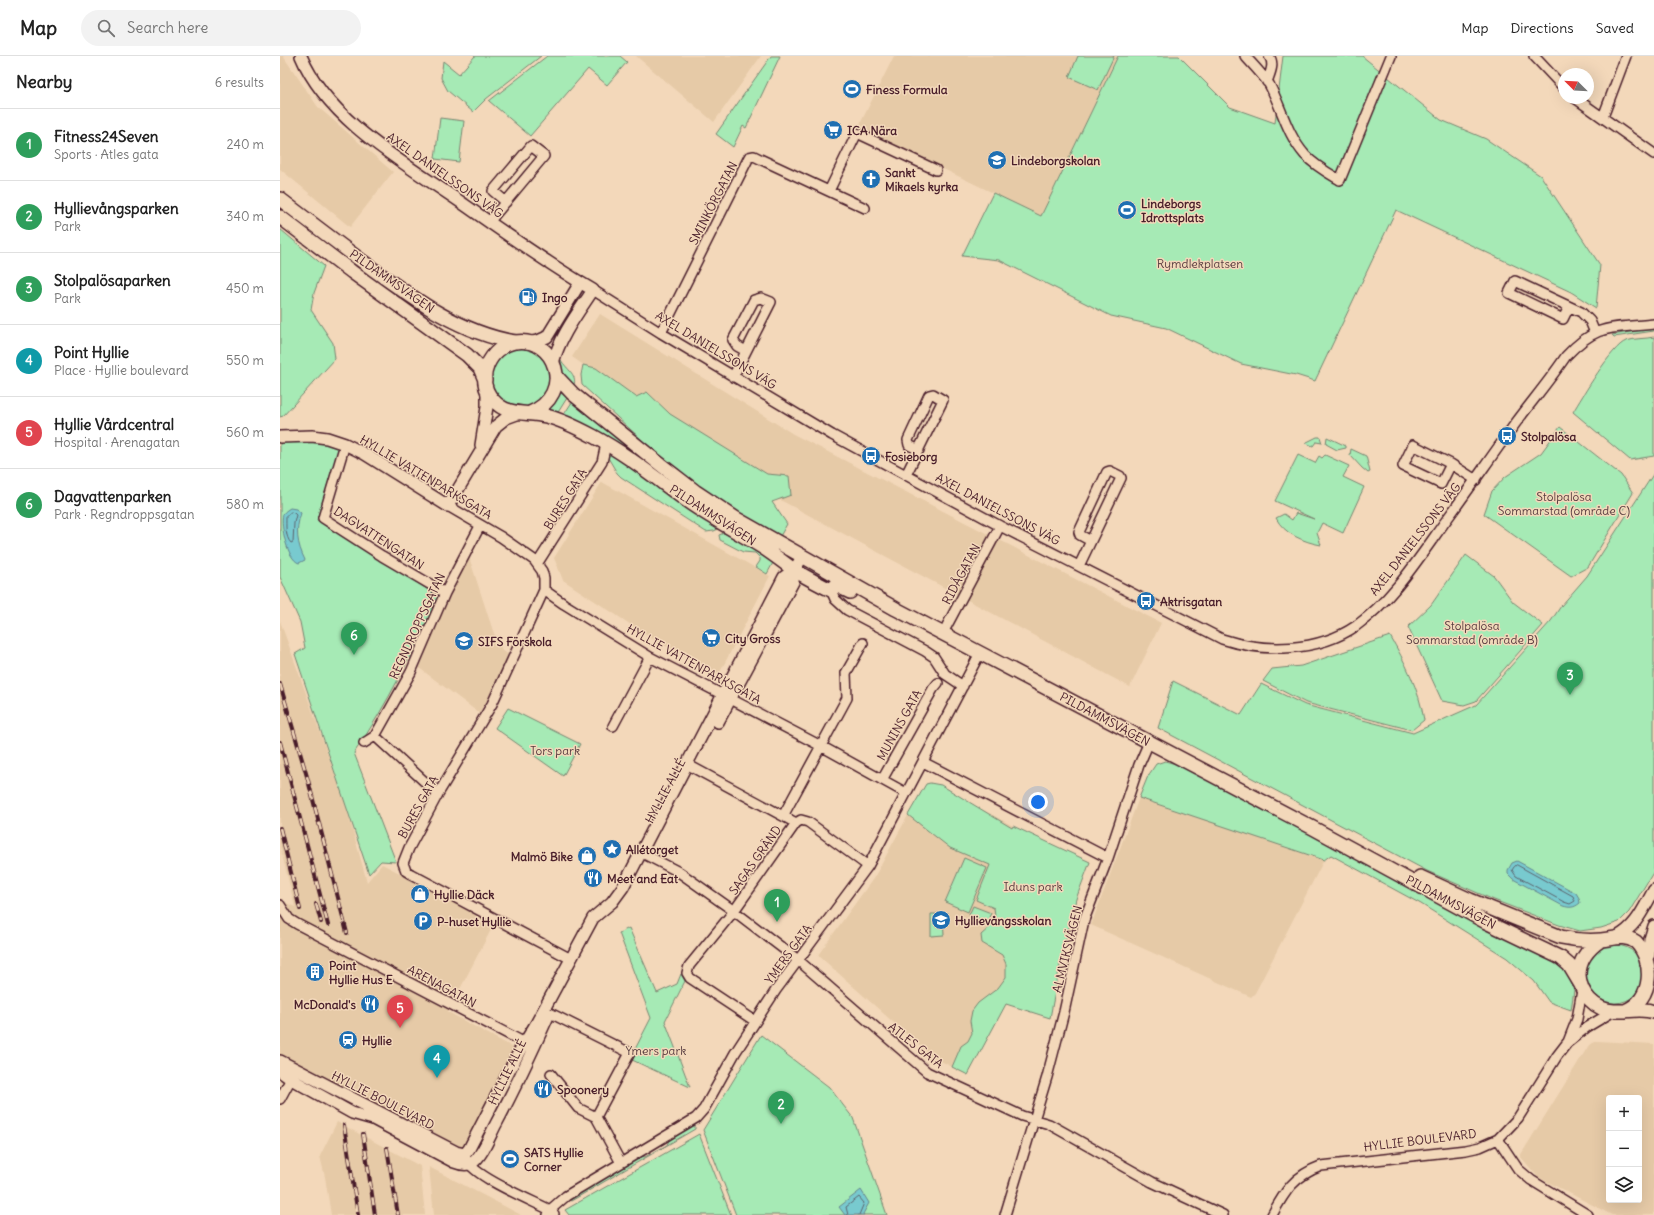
<!DOCTYPE html>
<html lang="en">
<head>
<meta charset="utf-8">
<style>
	body { margin:0; font-family:Delius,sans-serif; background:#f2f2f2; color:#222 }
	.controls { position:absolute; right:12px; bottom:12px; display:grid; overflow:hidden; border-radius:4px; box-shadow:0 4px 16px #0002 }
	.controls button { width:36px; height:36px; display:grid; place-items:center; padding:0; border:0; border-bottom:1px solid #e0e0e0; background:#fff; color:#222; font:20px sans-serif }
	.compass { position:absolute; left:1278px; top:12px; width:36px; height:36px; border-radius:50%; background:#fff; box-shadow:0 4px 16px #0002; rotate:294deg }
	.you { position:absolute; left:758px; top:746px; width:14px; height:14px; margin:-10px; border:3px solid #fff; border-radius:50%; background:#1a73e8; box-shadow:0 0 0 6px #1a73e833 }
	.badge { display:grid; place-items:center; width:26px; height:26px; border-radius:50%; background:#1f6fb2; color:#fff; font-size:13px; font-weight:700 }
	.pin { position:absolute; translate:-50% -33px; filter:drop-shadow(0 1px 2px #0008) }
	.pin::after { content:''; position:absolute; top:21px; width:14px; height:12px; background:inherit; clip-path:polygon(0 0,100% 0,50% 100%) }
	.list { margin:0; padding:0; list-style:none }
	h2 { display:flex; justify-content:space-between; align-items:center; height:52px; margin:0; padding:0 16px; font-size:17px }
	h2 small { font-size:13px; font-weight:400; color:#767676 }
	.list li { display:grid; grid-template-columns:26px 1fr auto; gap:12px; align-items:center; box-sizing:border-box; height:72px; padding:0 16px; border-top:1px solid #e0e0e0 }
	.list b { display:block; font-size:15px; white-space:nowrap }
	.list p { margin:0; font-size:13px; white-space:nowrap; color:#767676 }
	.list em { font-size:13px; font-style:normal; color:#767676 }
	.icon { flex:none; width:22px; height:22px; fill:none; stroke:currentColor; stroke-width:2; stroke-linecap:round; stroke-linejoin:round }
	.map { position:relative; flex:none; width:1374px; height:1159px; overflow:hidden }
	header { display:flex; align-items:center; gap:24px; box-sizing:border-box; height:56px; padding:0 20px; background:#fff; border-bottom:1px solid #e0e0e0 }
	header strong { font-size:19px }
	nav { display:flex; gap:22px; margin-inline-start:auto; font-size:14px }
	.search { width:280px; height:36px; background:#f2f2f2; display:flex; align-items:center; gap:10px; box-sizing:border-box; padding:0 14px; border-radius:22px; color:#767676; font-size:15px }
	main { display:flex }
	aside { flex:1; background:#fff }
	.map>svg:first-child { display:block }
	.built { fill:#e6caa7; fill-rule:evenodd }
	.green { fill:#a6eab5; stroke:#788470 }
	.water { fill:#78cacf; stroke:#66868d }
	.lines { fill:none; stroke-linecap:round; stroke-linejoin:round }
	.shore { stroke:#5c636d; stroke-width:1 }
	.minor-casing { stroke:#4a1f2b; stroke-width:12 }
	.tertiary-casing { stroke:#4a1f2b; stroke-width:14 }
	.secondary-casing { stroke:#4a1f2b; stroke-width:16 }
	.minor { stroke:#f3d8ba; stroke-width:9 }
	.tertiary { stroke:#f3d8ba; stroke-width:11 }
	.secondary { stroke:#f3d8ba; stroke-width:13 }
	.rail-casing { stroke:#4a1f2b; stroke-width:4 }
	.rail { stroke:#f3d8ba; stroke-width:2.5; stroke-dasharray:8; stroke-linecap:butt }
	.labels { text-anchor:middle; dominant-baseline:central; stroke-width:3; stroke-linejoin:round; paint-order:stroke }
	.poi-label { font-size:12px; font-weight:bold; fill:#4a1f2b; stroke:#f3d8ba; text-anchor:start }
	.street-label { font-size:12px; fill:#4a1f2b; stroke:#f3d8ba }
	.park-label { font-size:12px; fill:#583d40; stroke:#f3d8ba }
</style>
</head>
<body>
<header>
<strong>Map</strong>
<div class="search"><svg class="icon" aria-label="search" viewBox="0 0 24 24"><circle cx="10" cy="10" r="6"/><path d="M15 15l6 6"/></svg>Search here</div>
<nav><a>Map</a><a>Directions</a><a>Saved</a></nav>
</header>
<main>
<aside>
<h2>Nearby<small>6 results</small></h2>
<ul class="list">
<li><span class="badge" style="background:#2e9e5b">1</span><div><b>Fitness24Seven</b><p>Sports · Atles gata</p></div><em>240 m</em></li>
<li><span class="badge" style="background:#2e9e5b">2</span><div><b>Hyllievångsparken</b><p>Park</p></div><em>340 m</em></li>
<li><span class="badge" style="background:#2e9e5b">3</span><div><b>Stolpalösaparken</b><p>Park</p></div><em>450 m</em></li>
<li><span class="badge" style="background:#0f9aa8">4</span><div><b>Point Hyllie</b><p>Place · Hyllie boulevard</p></div><em>550 m</em></li>
<li><span class="badge" style="background:#e0444e">5</span><div><b>Hyllie Vårdcentral</b><p>Hospital · Arenagatan</p></div><em>560 m</em></li>
<li><span class="badge" style="background:#2e9e5b">6</span><div><b>Dagvattenparken</b><p>Park · Regndroppsgatan</p></div><em>580 m</em></li>
</ul>
</aside>
<div class="map">
<svg width="1374" height="1159" viewBox="0 0 1374 1159">
	<rect width="100%" height="100%" fill="#f3d8ba"/>
	<filter id="ink" filterUnits="userSpaceOnUse"><feTurbulence type="fractalNoise" baseFrequency=".025" numOctaves="2"/><feDisplacementMap in="SourceGraphic" scale="8" xChannelSelector="R" yChannelSelector="G"/><feConvolveMatrix kernelMatrix="1 2 1 2 8 2 1 2 1" color-interpolation-filters="sRGB"/></filter>
	<g filter="url(#ink)">
		<!-- built -->
		<path class="built" d="M0,0H3L38,51L113,116L70,171L0,113Z
			M356,0H481L434,66Z
			M614,0H838L761,160L578,72Z
			M320,258L513,378L881,567L850,631L491,439L292,301Z
			M322,426L490,520L439,618L371,582L283,524L274,502Z
			M188,498L213,575L222,594L229,599L209,641L199,657L138,611Z
			M0,565L64,743L87,826L102,808L215,866L168,956L236,993L183,1095L0,1001V844L15,851L0,790Z
			M655,728L733,770L723,794L749,906L688,1019L651,1000L538,899L595,820L638,741Z
			M859,742L1044,804L975,937L971,941L811,869Z
			M1317,985L1374,988V1159H1332L1258,1121L1240,1100L1309,989ZM1329,1042H1359V1144H1329Z
			M57,1066L140,1110L145,1159H51L45,1121L40,1100Z
			M149,1111L241,1159H154Z"/>
		<!-- green -->
		<path class="green" d="M195,0H261L206,43L193,56L168,35L161,22L163,5L179,18Z
			M267,0H340L347,6L327,29L308,13L250,80L209,45Z
			M491,0H500L466,72L463,70L453,91L436,78Z
			M798,0H834L818,34L789,21Z
			M838,0H899L950,51L995,67L1003,0H1082L1161,64L1206,83L1261,120L1320,209L1316,252L1291,236L1116,154L1035,325L1016,319L961,308L886,272L831,260L719,204L682,200L713,137L761,160Z
			M160,62L184,65L179,106L155,103Z
			M0,173L44,210L34,237L31,254L53,287L55,303L3,360L0,361Z
			M1374,272V275L1334,281L1332,279Z
			M1374,281V400L1350,404L1293,356C1302,341 1332,290 1346,285C1355,282 1365,283 1374,281Z
			M210 322a30 30 0 1 1 60 0a30 30 0 1 1-60 0Z
			M281,304C287,314 299,319 293,332L281,317Z
			M303,309L316,312L356,341L367,336L390,358L487,418L509,420L511,439L492,446L507,468L499,482L457,458L379,405L362,384L302,329L301,319Z
			M280,336L287,342L277,358L267,355L274,348Z
			M292,346L364,404L363,405L283,360Z
			M1280,371L1341,419L1353,437L1308,511L1291,520L1204,458L1212,435L1225,421L1261,397Z
			M1037,381H1040L1042,387L1036,386L1033,390L1025,387Z
			M1047,381L1066,390V392L1057,394L1046,388Z
			M28,384L59,391L37,464L158,540C134,594 108,648 74,697L116,806L101,805L89,818L15,598L25,592L20,566L0,521V386Z
			M1071,393L1086,400L1090,416L1088,417L1082,412L1070,399Z
			M328,397H330L440,472L434,475L426,476L341,421L337,417L327,400Z
			M1018,399L1035,407L1039,400L1042,402L1045,399L1069,410L1063,421L1084,431L1063,477L1042,467L1037,477L1041,489C1024,486 1004,478 996,462L1004,458L1012,464L1016,457L1034,463L995,445Z
			M1374,417V815L1349,856L1339,866L1321,872L1300,875L1279,869L1214,844L1147,815L878,672L893,625L961,659L981,628L1025,649L1133,677L1196,649L1271,565L1281,550L1307,520Z
			M444,477L494,505L487,518L476,511L480,505V502L475,497L463,496L440,484L439,479Z
			M1186,499L1214,520L1233,546L1263,569L1196,645L1184,649L1162,645L1128,571L1151,549Z
			M1110,580C1125,606 1139,633 1144,664L1132,674L1026,647L983,625L992,613L1021,610Z
			M228,652L300,688L283,720L215,672Z
			M885,705L903,710L1268,902L1287,917L1294,934L1291,954L1269,946L1254,925L1227,902L1141,848L1051,799L1044,804L859,742L868,720L876,708Z
			M650,727L661,729L732,772L733,770L810,806L796,843L780,909L770,962L726,948L688,1019L672,1011L681,990L688,985L692,977L690,965L692,955L698,947L718,932L726,921V908L722,899L702,887L701,879C710,871 717,866 714,852L696,844L710,809L670,792L628,759L646,728Z
			M684,802L707,812L688,856L665,846Z
			M693,850L711,857L707,866L689,859Z
			M651,858H663L664,879L651,880Z
			M349,872L377,937L397,928L401,918L405,925L385,965L410,1031L350,1003L371,962L339,877Z
			M1306 918a29 29 0 1 1 58 0a29 29 0 1 1-58 0Z
			M481,979L549,1031L573,1062L607,1159H456L423,1074Z
			M415,1068V1073L291,1145L288,1143L361,1100L365,1101L387,1089L389,1084Z
			M419,1078L451,1159H289L285,1154Z"/>
		<!-- water -->
		<path class="water" d="M10,452L16,453L21,457C15,474 17,488 25,504L19,507C7,503 0,469 3,458C5,455 7,454 10,452Z
			M1237,805L1296,837L1299,842L1300,847C1294,852 1290,852 1283,850L1233,823L1228,818V814L1232,807Z
			M581,1134L589,1147L583,1158L584,1159H565L559,1151Z"/>
		<g class="lines">
			<!-- shore -->
			<path class="shore" d="M11,456L14,457L16,459L14,467L13,486L11,487C5,481 6,469 6,461Z
				M1237,809L1293,840L1295,845L1290,848L1284,846L1236,820L1232,814L1234,811Z
				M568,1159L566,1151L579,1141L584,1147L579,1159"/>
			<!-- minor casing -->
			<g class="minor-casing">
				<path id="minor" d="M965,0C973,9 982,18 989,28C1002,52 1006,77 1025,99C1035,110 1048,117 1060,124L1111,0
					M1254,0L1284,32
					M987,26C990,17 995,8 989,0
					M1295,42L1374,98
					M1323,61L1346,0
					M549,135L577,77L656,114
					M209,166L264,100L251,90L213,135L226,146
					M313,234L381,277L552,379L720,470L942,583C985,597 1038,596 1076,570C1115,542 1142,497 1170,459C1192,429 1213,398 1235,368C1252,345 1270,324 1286,300C1318,266 1332,273 1374,268
					M1289,251L1283,263L1229,237L1235,225L1301,256L1310,265L1315,277
					M381,277L469,101L474,100L480,103L585,152
					M453,321L491,246L481,242L474,244L453,284L457,290L466,295
					M65,388L43,462L102,500L165,537
					M1171,408L1161,428L1123,410L1133,389L1171,408L1196,424
					M626,419L663,344L653,338L649,339L628,384L629,389L639,394
					M168,450L221,481L254,504L262,515L264,522V534L284,548L370,601L541,690L626,737
					M257,508L322,406L326,388
					M799,510L841,422L840,420L830,415L827,416L799,476L800,479L811,485
					M264,534L212,648L158,738L129,792L123,807L126,815L131,818L291,903
					M551,534L555,543L567,554L645,595L654,601L665,618L683,630
					M663,577L720,470
					M333,670L370,601
					M84,687L95,680
					M643,706L828,802
					M412,711L516,767
					M602,724L653,633L658,627
					M158,738L95,680L131,616L165,537L200,470
					M503,760L567,642L566,617L583,587
					M366,799L399,816L454,855L518,904L647,1016L742,1060L769,1068L872,1126L943,1159
					M0,849L9,863L17,868L249,989
					M270,957L350,997L316,1061
					M475,965L410,922L407,917L409,910L454,855L516,767L521,764L528,766L588,810
					M1288,986L1297,963L1302,934
					M271,1018L298,1052L316,1061
					M0,1043L14,1017
					M316,1061L341,1107
					M1218,1083L1238,1113L1251,1124L1308,1159
					M187,1104C194,1121 253,1145 270,1154L274,1158
					M268,1159L270,1154L286,1140L416,1062L424,1053L455,997L496,934L588,810L700,597
					M725,1159L767,1021L784,956L804,864L828,802L859,709L869,686
					M992,1159C1005,1135 1014,1120 1041,1110L1186,1094L1200,1091L1218,1083L1238,1062L1277,1000L1287,987L1307,971L1334,955"/>
			</g>
			<!-- tertiary casing -->
			<g class="tertiary-casing">
				<path id="tertiary" d="M21,0C48,65 126,108 182,147C225,177 268,208 313,234C298,257 280,280 273,307
					M247,287L258,285L267,281L300,227
					M0,381L32,380L47,382L65,388L85,398L168,450L216,370L226,362L237,358
					M201,389L207,351V334
					M438,666L513,526L514,514
					M1337,881C1357,870 1363,853 1374,834
					M1369,899L1370,883L1374,870
					M0,1005L176,1096L185,1098L189,1093L239,996L256,968L313,862L332,846L343,831L504,521L514,514L523,500
					M0,1015L11,1023L72,1057L93,1063L174,1106C179,1108 186,1110 192,1107C202,1101 210,1079 216,1068C235,1032 252,996 269,958"/>
			</g>
			<!-- secondary casing -->
			<g class="secondary-casing">
				<path id="secondary" d="M0,143C30,166 60,189 90,211C134,243 180,277 235,286
					M0,161L72,216L187,299L200,312L205,324
					M276,320L293,338L376,405L416,436L455,462L616,553L1033,772L1206,866L1281,902L1289,909L1301,929
					M250,357C296,338 275,279 235,286C210,291 194,323 213,344C228,361 246,355 266,360C282,364 298,372 313,380C348,399 378,424 410,447C433,463 458,476 482,491C493,498 503,506 514,514C526,521 538,528 551,534L556,529L570,536
					M1140,821L1190,844L1281,881C1294,884 1308,885 1321,884C1334,883 1344,878 1356,886C1374,905 1374,943 1345,955
					M1321,884C1309,892 1299,903 1299,919C1300,938 1315,954 1334,955C1348,956 1361,951 1374,956"/>
			</g>
			<!-- minor -->
			<use href="#minor" class="minor"/>
			<!-- tertiary -->
			<use href="#tertiary" class="tertiary"/>
			<!-- secondary -->
			<use href="#secondary" class="secondary"/>
			<!-- rail casing -->
			<g class="rail-casing">
				<path id="rail" d="M0,628L28,724L67,877
					M0,686L48,869
					M0,772L20,853
					M36,848L41,866
					M64,1069L78,1159
					M83,1078L95,1159
					M107,1092L118,1159"/>
			</g>
			<!-- rail -->
			<use href="#rail" class="rail"/>
		</g>
	</g>
	<!-- icons -->
	<defs>
		<g id="stadium-disc" transform="scale(1)"><circle r="9.5" fill="#1f6fb2" stroke="#f3d8ba"/><path d="M0-5a6.5 5 0 1 0 0 10a6.5 5 0 1 0 0-10ZM-3.5-1.8h7v3.6h-7Z" fill="#fff"/></g>
		<g id="supermarket-disc" transform="scale(1)"><circle r="9.5" fill="#1f6fb2" stroke="#f3d8ba"/><path d="M-6-5.5h2.5l.6 2H6L4.5 2H-2.5L-4.4-4H-6ZM-1.5 3.2a1.3 1.3 0 1 0 .1 0ZM3 3.2a1.3 1.3 0 1 0 .1 0Z" fill="#fff"/></g>
		<g id="school-disc" transform="scale(1)"><circle r="9.5" fill="#1f6fb2" stroke="#f3d8ba"/><path d="M0-5L7-2L0 1L-7-2ZM-4 1L0 2.5L4 1V4Q0 6-4 4Z" fill="#fff"/></g>
		<g id="church-disc" transform="scale(1)"><circle r="9.5" fill="#1f6fb2" stroke="#f3d8ba"/><path d="M-1.2-6h2.4v3.5h3.3v2.4h-3.3V6h-2.4V-.1h-3.3v-2.4h3.3Z" fill="#fff"/></g>
		<g id="fuel-disc" transform="scale(1)"><circle r="9.5" fill="#1f6fb2" stroke="#f3d8ba"/><path d="M-5.5-6h7V0h2V4h1.3V-2.5L3-4.5l.8-.8L6-3V5H2.5V1h-1V6h-7ZM-4.2-4.7v3.2H.2V-4.7Z" fill="#fff"/></g>
		<g id="bus-disc" transform="scale(1)"><circle r="9.5" fill="#1f6fb2" stroke="#f3d8ba"/><path d="M-5-6H5V4H4V6H2V4H-2V6H-4V4H-5ZM-3.5-4V0h7V-4ZM-3.5 1.2v1.5H-2V1.2ZM2 1.2v1.5H3.5V1.2Z" fill="#fff"/></g>
		<g id="sight-disc" transform="scale(1)"><circle r="9.5" fill="#1f6fb2" stroke="#f3d8ba"/><path d="M0-6L1.8-2.2L6-1.7L2.9 1.2L3.7 5.4L0 3.3L-3.7 5.4L-2.9 1.2L-6-1.7L-1.8-2.2Z" fill="#fff"/></g>
		<g id="shop-disc" transform="scale(1)"><circle r="9.5" fill="#1f6fb2" stroke="#f3d8ba"/><path d="M-5-2.5h2.3a2.7 3.5 0 0 1 5.4 0H5L5.5 6h-11ZM-1.5-2.5h3a1.5 2.3 0 0 0-3 0Z" fill="#fff"/></g>
		<g id="restaurant-disc" transform="scale(1)"><circle r="9.5" fill="#1f6fb2" stroke="#f3d8ba"/><path d="M-5-6h1v4h1v-4h1v4h1v-4h1v5L-1.5 .5V6h-2V.5L-5-1ZM5-6V6H3V1.5H1.5Q1.5-4 5-6Z" fill="#fff"/></g>
		<g id="parking-disc" transform="scale(1)"><circle r="9.5" fill="#1f6fb2" stroke="#f3d8ba"/><path d="M-3.5-5.5H1a3.5 3.5 0 0 1 0 7H-1V5.5H-3.5ZM-1-3.4V-.6H.8a1.4 1.4 0 0 0 0-2.8Z" fill="#fff"/></g>
		<g id="building-disc" transform="scale(1)"><circle r="9.5" fill="#1f6fb2" stroke="#f3d8ba"/><path d="M-4-6H4V6H1V3H-1V6H-4ZM-2.5-4.3h1.7v1.8h-1.7ZM.8-4.3h1.7v1.8H.8ZM-2.5-1h1.7V.8h-1.7ZM.8-1h1.7V.8H.8Z" fill="#fff"/></g>
		<g id="station-disc" transform="scale(1)"><circle r="9.5" fill="#1f6fb2" stroke="#f3d8ba"/><path d="M-3-6H3Q5-6 5-4V2Q5 4 3 4L4.5 6H3L1.5 4h-3L-3 6H-4.5L-3 4Q-5 4-5 2V-4Q-5-6-3-6ZM-3.5-4v3h7v-3ZM-3.5 1v1.5H-2V1ZM2 1v1.5H3.5V1Z" fill="#fff"/></g>
	</defs>
	<g fill-rule="evenodd">
		<use href="#stadium-disc" x="572" y="33"/>
		<use href="#supermarket-disc" x="553" y="74"/>
		<use href="#school-disc" x="717" y="104"/>
		<use href="#church-disc" x="591" y="123"/>
		<use href="#stadium-disc" x="847" y="154"/>
		<use href="#fuel-disc" x="248" y="241"/>
		<use href="#bus-disc" x="1227" y="380"/>
		<use href="#bus-disc" x="591" y="400"/>
		<use href="#bus-disc" x="866" y="545"/>
		<use href="#supermarket-disc" x="431" y="582"/>
		<use href="#school-disc" x="184" y="585"/>
		<use href="#sight-disc" x="332" y="793"/>
		<use href="#shop-disc" x="307" y="800"/>
		<use href="#restaurant-disc" x="313" y="822"/>
		<use href="#shop-disc" x="140" y="838"/>
		<use href="#school-disc" x="661" y="864"/>
		<use href="#parking-disc" x="143" y="865"/>
		<use href="#building-disc" x="35" y="916"/>
		<use href="#restaurant-disc" x="90" y="948"/>
		<use href="#station-disc" x="68" y="984"/>
		<use href="#restaurant-disc" x="263" y="1033"/>
		<use href="#stadium-disc" x="230" y="1103"/>
	</g>
	<g class="labels">
		<!-- poi labels -->
		<g class="poi-label">
			<text x="586" y="33">Finess Formula</text>
			<text x="567" y="74">ICA Nära</text>
			<text x="731" y="104">Lindeborgskolan</text>
			<text x="605" y="116">Sankt<tspan x="605" dy="14">Mikaels kyrka</tspan></text>
			<text x="861" y="147">Lindeborgs<tspan x="861" dy="14">Idrottsplats</tspan></text>
			<text x="262" y="241">Ingo</text>
			<text x="1241" y="380">Stolpalösa</text>
			<text x="605" y="400">Fosieborg</text>
			<text x="880" y="545">Aktrisgatan</text>
			<text x="445" y="582">City Gross</text>
			<text x="198" y="585">SIFS Förskola</text>
			<text x="346" y="793">Allétorget</text>
			<text x="293" y="800" text-anchor="end">Malmö Bike</text>
			<text x="327" y="822">Meet and Eat</text>
			<text x="154" y="838">Hyllie Däck</text>
			<text x="675" y="864">Hyllievångsskolan</text>
			<text x="157" y="865">P-huset Hyllie</text>
			<text x="49" y="909">Point<tspan x="49" dy="14">Hyllie Hus E</tspan></text>
			<text x="76" y="948" text-anchor="end">McDonald's</text>
			<text x="82" y="984">Hyllie</text>
			<text x="277" y="1033">Spoonery</text>
			<text x="244" y="1096">SATS Hyllie<tspan x="244" dy="14">Corner</tspan></text>
		</g>
		<!-- street labels -->
		<g class="street-label">
			<text transform="translate(165 119) rotate(35)">AXEL DANIELSSONS VÄG</text>
			<text transform="translate(433 147) rotate(-63)">SMINKÖRGATAN</text>
			<text transform="translate(112 225) rotate(35)">PILDAMMSVÄGEN</text>
			<text transform="translate(436 294) rotate(31)">AXEL DANIELSSONS VÄG</text>
			<text transform="translate(146 421) rotate(31)">HYLLIE VATTENPARKSGATA</text>
			<text transform="translate(285 443) rotate(-58)">BURES GATA</text>
			<text transform="translate(718 453) rotate(28)">AXEL DANIELSSONS VÄG</text>
			<text transform="translate(433 459) rotate(33)">PILDAMMSVÄGEN</text>
			<text transform="translate(99 482) rotate(33)">DAGVATTENGATAN</text>
			<text transform="translate(1135 483) rotate(-52)">AXEL DANIELSSONS VÄG</text>
			<text transform="translate(681 518) rotate(-62)">RIDÅGATAN</text>
			<text transform="translate(137 570) rotate(-65)">REGNDROPPSGATAN</text>
			<text transform="translate(414 608) rotate(29)">HYLLIE VATTENPARKSGATA</text>
			<text transform="translate(825 663) rotate(28)">PILDAMMSVÄGEN</text>
			<text transform="translate(619 669) rotate(-61)">MUNINS GATA</text>
			<text transform="translate(385 735) rotate(-62)">HYLLIE ALLÉ</text>
			<text transform="translate(138 751) rotate(-61)">BURES GATA</text>
			<text transform="translate(475 804) rotate(-55)">SAGAS GRÄND</text>
			<text transform="translate(1171 846) rotate(28)">PILDAMMSVÄGEN</text>
			<text transform="translate(787 893) rotate(-76)">ALMVIKSVÄGEN</text>
			<text transform="translate(508 898) rotate(-54)">YMERS GATA</text>
			<text transform="translate(162 930) rotate(28)">ARENAGATAN</text>
			<text transform="translate(636 989) rotate(38)">ATLES GATA</text>
			<text transform="translate(227 1016) rotate(-64)">HYLLIE ALLÉ</text>
			<text transform="translate(103 1044) rotate(27)">HYLLIE BOULEVARD</text>
			<text transform="translate(1140 1084) rotate(-7)">HYLLIE BOULEVARD</text>
		</g>
		<!-- park labels -->
		<g class="park-label">
			<text x="920" y="207">Rymdlekplatsen</text>
			<text x="1284" y="440">Stolpalösa<tspan x="1284" dy="14">Sommarstad (område C)</tspan></text>
			<text x="1192" y="569">Stolpalösa<tspan x="1192" dy="14">Sommarstad (område B)</tspan></text>
			<text x="275" y="694">Tors park</text>
			<text x="753" y="830">Iduns park</text>
			<text x="376" y="994">Ymers park</text>
		</g>
	</g>
</svg>
<div class="controls">
<button>+</button>
<button>−</button>
<button><svg class="icon" aria-label="layers" viewBox="0 0 24 24"><path d="M12 4l9 5-9 5-9-5zM3 14l9 5 9-5"/></svg></button>
</div>
<svg class="compass" viewBox="-18 -18 36 36"><path d="M0-13l5 13h-10z" fill="#e53935"/><path d="M0 13l5-13h-10z" fill="#767676"/></svg>
<div class="you"></div>
<div class="pin badge" style="left:497px;top:866px;background:#2e9e5b">1</div>
<div class="pin badge" style="left:501px;top:1068px;background:#2e9e5b">2</div>
<div class="pin badge" style="left:1290px;top:639px;background:#2e9e5b">3</div>
<div class="pin badge" style="left:157px;top:1022px;background:#0f9aa8">4</div>
<div class="pin badge" style="left:120px;top:972px;background:#e0444e">5</div>
<div class="pin badge" style="left:74px;top:599px;background:#2e9e5b">6</div>
</div>
</main>
</body>
</html>
